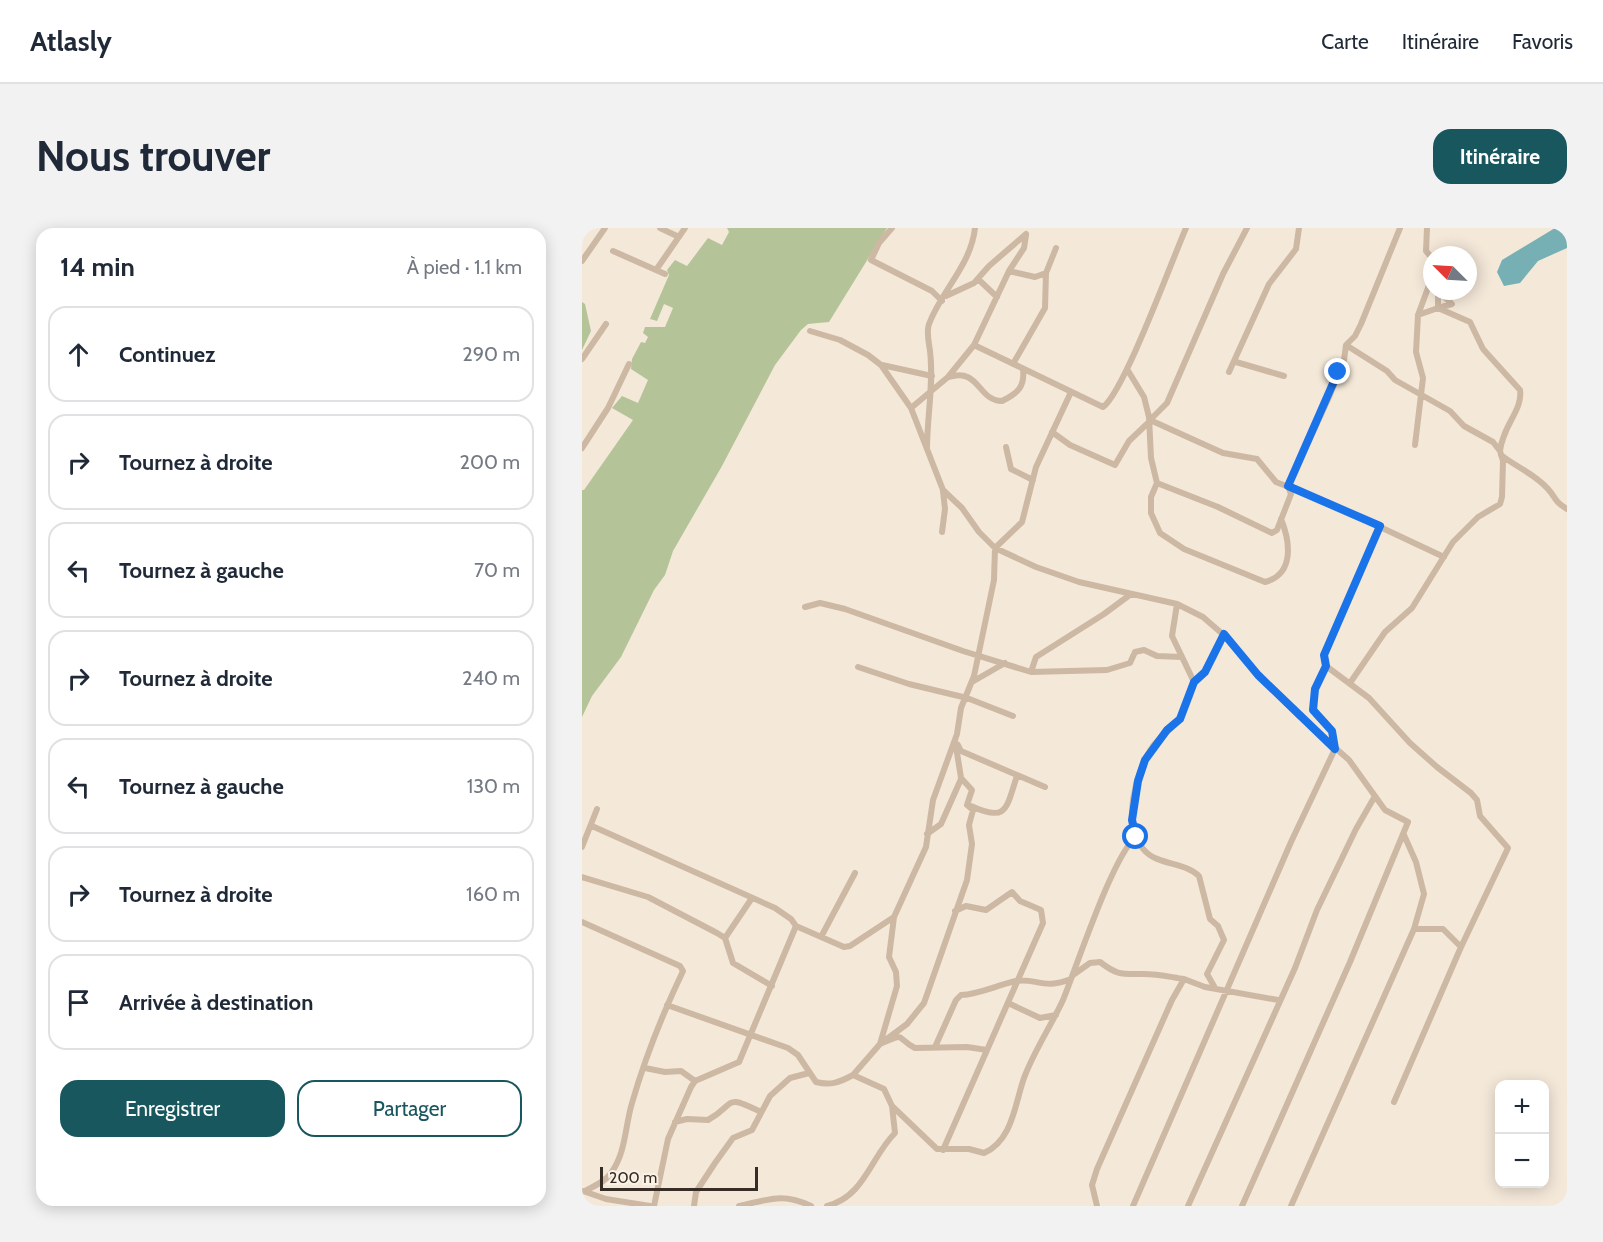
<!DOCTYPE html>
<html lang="fr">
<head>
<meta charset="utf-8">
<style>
	body { margin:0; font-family:Cabin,sans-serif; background:#f2f2f3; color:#1f2937 }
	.controls { position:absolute; right:18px; bottom:18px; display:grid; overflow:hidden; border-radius:12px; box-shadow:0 3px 15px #0003 }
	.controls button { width:54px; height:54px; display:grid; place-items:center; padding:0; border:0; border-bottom:2px solid #e0e1e3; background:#fff; color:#1f2937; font:30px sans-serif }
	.compass { position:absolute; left:841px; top:18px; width:54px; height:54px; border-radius:50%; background:#fff; box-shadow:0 3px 15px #0003; rotate:294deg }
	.scale { position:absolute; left:18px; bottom:15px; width:158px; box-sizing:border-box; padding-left:6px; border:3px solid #382c26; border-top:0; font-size:16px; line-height:21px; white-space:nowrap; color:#382c26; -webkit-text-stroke:4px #fbf2e6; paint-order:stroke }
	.stop { position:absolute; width:18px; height:18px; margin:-14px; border:4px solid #1a73e8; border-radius:50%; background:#fff }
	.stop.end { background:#1a73e8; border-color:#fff; box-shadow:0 2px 6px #0008 }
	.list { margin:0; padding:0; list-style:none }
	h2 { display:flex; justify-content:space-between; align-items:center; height:78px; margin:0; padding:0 24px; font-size:26px }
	h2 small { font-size:20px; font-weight:400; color:#747a83 }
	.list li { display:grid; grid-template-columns:39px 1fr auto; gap:18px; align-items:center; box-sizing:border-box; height:96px; margin:0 12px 12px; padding:0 12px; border:2px solid #e0e1e3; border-radius:18px }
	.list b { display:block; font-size:22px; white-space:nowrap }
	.list em { font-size:20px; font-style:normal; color:#747a83 }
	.actions { display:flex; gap:12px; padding:18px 24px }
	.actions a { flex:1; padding:14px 0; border:2px solid #18575d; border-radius:18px; text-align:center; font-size:21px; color:#18575d }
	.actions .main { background:#18575d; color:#fff }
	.icon { flex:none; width:33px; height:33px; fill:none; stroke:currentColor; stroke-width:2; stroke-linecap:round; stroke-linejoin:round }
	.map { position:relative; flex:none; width:985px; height:978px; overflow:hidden; border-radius:18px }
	header { display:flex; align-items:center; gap:36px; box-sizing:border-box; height:84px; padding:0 30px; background:#fff; border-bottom:2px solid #e0e1e3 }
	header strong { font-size:28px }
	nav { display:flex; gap:33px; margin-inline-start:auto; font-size:21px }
	.intro { display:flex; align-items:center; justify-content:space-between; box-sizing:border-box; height:144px; padding:0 36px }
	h1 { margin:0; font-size:42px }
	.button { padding:15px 27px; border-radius:18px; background:#18575d; color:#fff; font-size:21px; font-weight:700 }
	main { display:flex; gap:36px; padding:0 36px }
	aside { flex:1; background:#fff; border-radius:18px; box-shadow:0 3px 15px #0003 }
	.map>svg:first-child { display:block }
	.green { fill:#b5c498 }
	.water { fill:#76b0b4 }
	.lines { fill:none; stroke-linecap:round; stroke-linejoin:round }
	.minor { stroke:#cdb8a4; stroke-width:6 }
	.route { stroke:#1a73e8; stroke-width:8 }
</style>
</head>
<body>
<header>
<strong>Atlasly</strong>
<nav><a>Carte</a><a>Itinéraire</a><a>Favoris</a></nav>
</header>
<div class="intro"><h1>Nous trouver</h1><a class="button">Itinéraire</a></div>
<main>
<aside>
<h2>14 min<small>À pied · 1.1 km</small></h2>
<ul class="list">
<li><svg class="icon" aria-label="ahead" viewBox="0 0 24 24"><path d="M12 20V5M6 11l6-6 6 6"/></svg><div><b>Continuez</b></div><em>290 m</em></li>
<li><svg class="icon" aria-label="right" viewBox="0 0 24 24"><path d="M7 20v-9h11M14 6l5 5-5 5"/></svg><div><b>Tournez à droite</b></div><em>200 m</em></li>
<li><svg class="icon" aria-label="left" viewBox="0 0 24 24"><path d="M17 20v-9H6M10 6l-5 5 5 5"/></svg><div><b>Tournez à gauche</b></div><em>70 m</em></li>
<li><svg class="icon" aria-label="right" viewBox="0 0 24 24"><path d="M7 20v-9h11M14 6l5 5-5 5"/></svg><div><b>Tournez à droite</b></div><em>240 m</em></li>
<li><svg class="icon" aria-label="left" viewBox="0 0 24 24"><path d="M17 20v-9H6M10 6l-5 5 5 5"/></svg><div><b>Tournez à gauche</b></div><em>130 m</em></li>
<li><svg class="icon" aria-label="right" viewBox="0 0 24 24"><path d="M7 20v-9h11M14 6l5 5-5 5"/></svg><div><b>Tournez à droite</b></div><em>160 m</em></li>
<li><svg class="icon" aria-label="arrive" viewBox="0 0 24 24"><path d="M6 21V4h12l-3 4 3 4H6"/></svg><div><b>Arrivée à destination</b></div></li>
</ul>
<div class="actions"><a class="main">Enregistrer</a><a>Partager</a></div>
</aside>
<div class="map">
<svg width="985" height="978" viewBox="0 0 985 978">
	<rect width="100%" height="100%" fill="#f4e8d9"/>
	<!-- green -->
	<path class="green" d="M145,0H305L247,94L226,96L219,102L193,137L140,238L91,323L83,347L72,362L39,429L10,468L0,489V262H2L51,192L30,180L40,168L56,175L66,152L49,141L50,131L59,114L63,115L66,109L61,105L63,99H83L91,80L82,76L75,93L68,91L87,47L85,42L93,32L105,38L126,10L140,17L147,4Z
		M0,74L3,76L9,103L0,122Z"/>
	<!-- water -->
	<path class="water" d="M973,0H985V20L956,33L938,55L922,58L915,44L920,32Z"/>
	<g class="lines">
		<!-- minor -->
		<path class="minor" d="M78,0L97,9
			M310,0L297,15L289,32L350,63L360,73
			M665,0L641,46L585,175L568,192L641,225L675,231L694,254L747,275L862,329
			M845,0L844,23L850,30
			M444,7L442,20L427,43L453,49L464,45
			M31,23L83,46
			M0,33L23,0
			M74,42L103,0
			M396,51L415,69
			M856,63V80L870,76L856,63
			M364,68L392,55L407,38L444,6
			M836,87L856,80L888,94L901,121L938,162C941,182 921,197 918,223
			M228,103L258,112L286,127L299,137L329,180L361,262L380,280L397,304L413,320L454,339L497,354L595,376L621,389L644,409L676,447L716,487L767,532L803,582L826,594L768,734L660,978
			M392,117L521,179C542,164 590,32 604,0
			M764,117L805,143L813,152L868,183L882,198L911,214L918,223L921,233L920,269L918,276L896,289L871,314L830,380L803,404L768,455
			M0,131L24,96
			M654,134L702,148
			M431,136L463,80L464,45L474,20
			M300,137L350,148
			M545,141L562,169L567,189L569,230L575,255L569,269V285L578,305L602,321L683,354C713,346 708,313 699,291
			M647,144L687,56L714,21L717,0
			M367,149C397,139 396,173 420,173C436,165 443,159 441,141
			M329,180L366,149L392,117L427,43
			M470,204L488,217L533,237L547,213L567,194
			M833,217L841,150L834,124L836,87L850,49
			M424,219L429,241L451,252
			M0,220L26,180L47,136
			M345,221C345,188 352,156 348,123C347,115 344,104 347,96C360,62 389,37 393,0
			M919,227C934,239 953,246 966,261C975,271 971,272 985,281
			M575,255L636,279L690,305L695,302L709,266L706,258L748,167L762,132L764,117L773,108L779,96L818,0
			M798,298L742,427L744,438L787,470L828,515L855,539L889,565L895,572L898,588L926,620L879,719L812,874
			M360,304L363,281L361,263
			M595,376L590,408L612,454C607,465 604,478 599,488C595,498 578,508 571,518C553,543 539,598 563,623C576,637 603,634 617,648L628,691L636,698L642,712L625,746L632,758
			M223,379L238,375L263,381L381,423L449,444L525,442L548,435L553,424L562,422L575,428L600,429
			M276,439L327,456L385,470L431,488
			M449,444L454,429L522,386L549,366
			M390,454L423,435
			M612,454L623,444L642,406
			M373,512L379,550L390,562L385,577L391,582L387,597L390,616L385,652L342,775L325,796L298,816C326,804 312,809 333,820L385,819L405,822
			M376,517L379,523L463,559
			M389,578C426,595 424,580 435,548
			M10,598L193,680L209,691L214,698L262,719L268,718L312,689
			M345,606L359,596L379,551
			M0,619L15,581
			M0,649L66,669L135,705L143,710L151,735L190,758
			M0,694L98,738L101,743C81,785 63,830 50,875C43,898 44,925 29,945C23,954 12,958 3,963
			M832,701H861L879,719
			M239,709L273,645
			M143,710L170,670
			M491,747L508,735L518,734C535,747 539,746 558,746C573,745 588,749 602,751
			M426,775L458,790L474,787
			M85,777L206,820L216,827L234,854C249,858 258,854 271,847L302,861L310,878L355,921H387L402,925C431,912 433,875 442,850C452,823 469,798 481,772C495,738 531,627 554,609
			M353,819L374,772L379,767C398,766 415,757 434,753C455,750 462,762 489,751
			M63,840L83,844L99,843L113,853
			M271,847L298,816L315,758L314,744L307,729L312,689L344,619L351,572L375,506L379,480L392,448L412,352L413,320L440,294L454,239L489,164
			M93,894L105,891L126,892C155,876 140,865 179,884
			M361,922L461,695L459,682L438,673L430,664L404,682L384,678L373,683
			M1,963L24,971L68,978
			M72,978L86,911L109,859L113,853L157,834L214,698
			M112,978L114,964L133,935L151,910L170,902L188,868L208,850L227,845
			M157,978C186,972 200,964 229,978
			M245,978C283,968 288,930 313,905L310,878
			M515,978L510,957L515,941L590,772L602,751L623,759L696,772
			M551,978L709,614L753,521L750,503L731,482L733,461L744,438
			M606,978L713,740L735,682L774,601L793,568
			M709,978L832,701L842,666L834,634L822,607"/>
	</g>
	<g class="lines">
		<!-- route -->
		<path class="route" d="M554,609L550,592L556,553L563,532L585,502L598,491L612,454L623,444L642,406L676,447L753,521L750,503L731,482L733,461L744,438L742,427L798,298L706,258L756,144"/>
	</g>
</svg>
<div class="controls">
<button>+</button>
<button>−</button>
</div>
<svg class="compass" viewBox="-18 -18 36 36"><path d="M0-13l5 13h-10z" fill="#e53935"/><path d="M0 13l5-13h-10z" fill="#747a83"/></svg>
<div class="scale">200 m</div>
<div class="stop" style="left:554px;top:609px"></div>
<div class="stop end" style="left:756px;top:144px"></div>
</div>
</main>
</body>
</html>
